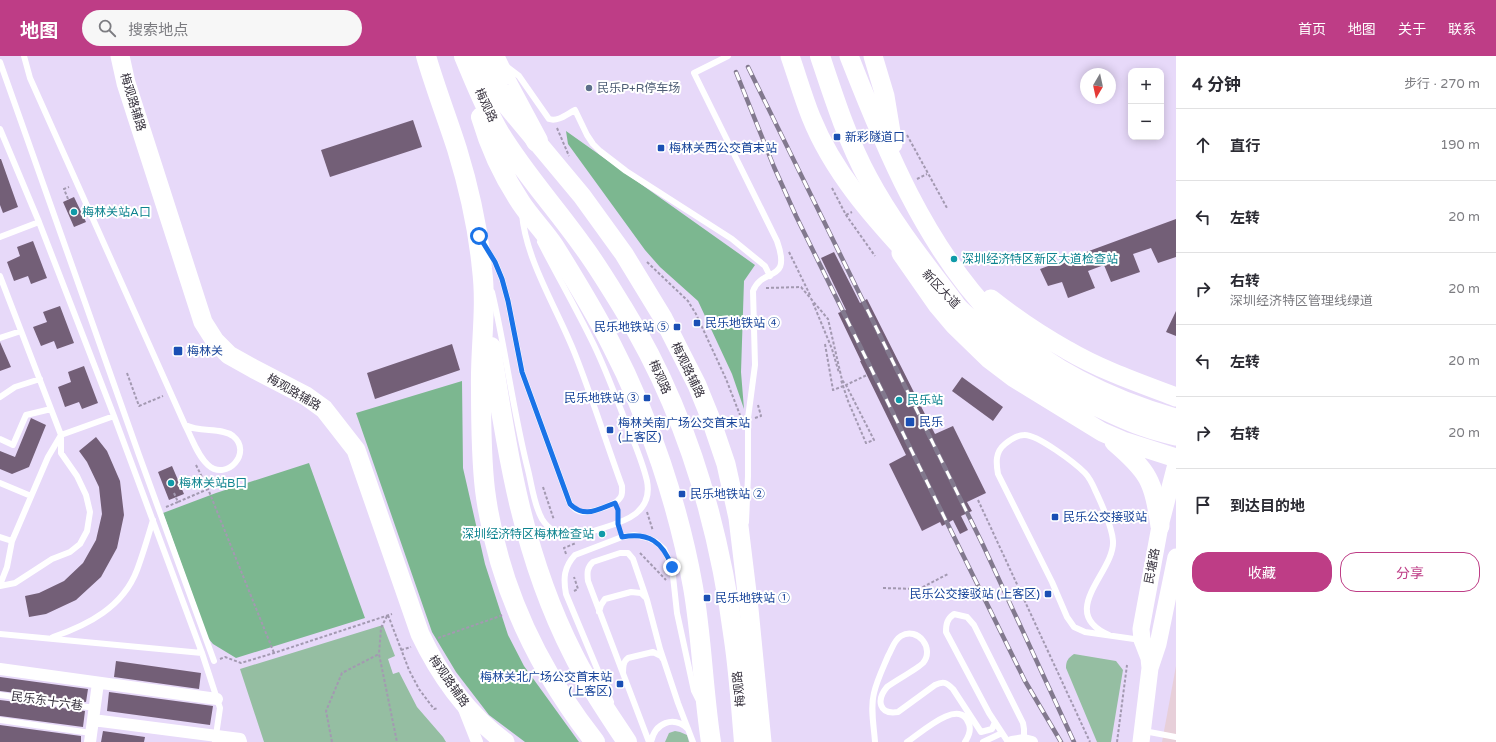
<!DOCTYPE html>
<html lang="zh">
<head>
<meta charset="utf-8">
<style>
	body { margin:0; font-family:"Varela Round","Noto Sans SC",sans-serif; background:#f7f7f7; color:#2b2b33 }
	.controls { position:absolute; right:12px; top:12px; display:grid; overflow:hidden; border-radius:8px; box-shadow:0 2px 10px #0003 }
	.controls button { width:36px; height:36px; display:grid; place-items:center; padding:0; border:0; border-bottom:1px solid #e1e1e2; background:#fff; color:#2b2b33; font:20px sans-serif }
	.compass { position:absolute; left:1080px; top:12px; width:36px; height:36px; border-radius:50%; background:#fff; box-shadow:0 2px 10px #0003; rotate:189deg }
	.stop { position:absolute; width:12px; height:12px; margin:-9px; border:3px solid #1a73e8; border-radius:50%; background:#fff }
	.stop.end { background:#1a73e8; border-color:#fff; box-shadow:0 1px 4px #0008 }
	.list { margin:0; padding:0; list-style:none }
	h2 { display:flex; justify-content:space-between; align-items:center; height:52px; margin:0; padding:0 16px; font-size:17px }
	h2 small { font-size:13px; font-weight:400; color:#7c7c81 }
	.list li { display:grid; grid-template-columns:26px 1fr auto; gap:12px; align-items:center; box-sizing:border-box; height:72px; padding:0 16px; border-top:1px solid #e1e1e2 }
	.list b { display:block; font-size:15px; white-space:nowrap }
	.list p { margin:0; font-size:13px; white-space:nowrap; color:#7c7c81 }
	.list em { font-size:13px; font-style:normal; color:#7c7c81 }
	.actions { display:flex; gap:8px; padding:12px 16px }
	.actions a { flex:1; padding:9px 0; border:1px solid #be3d86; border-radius:16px; text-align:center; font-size:14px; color:#be3d86 }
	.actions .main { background:#be3d86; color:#fff }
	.icon { flex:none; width:22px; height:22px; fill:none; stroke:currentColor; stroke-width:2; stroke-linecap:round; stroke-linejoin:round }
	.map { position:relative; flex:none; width:1176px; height:686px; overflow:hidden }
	header { display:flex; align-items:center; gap:24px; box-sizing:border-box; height:56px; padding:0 20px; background:#be3d86; color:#fff }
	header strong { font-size:19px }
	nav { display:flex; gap:22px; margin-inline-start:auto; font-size:14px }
	.search { width:280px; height:36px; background:#f7f7f7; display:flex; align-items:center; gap:10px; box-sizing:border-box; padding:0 14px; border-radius:22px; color:#7c7c81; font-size:15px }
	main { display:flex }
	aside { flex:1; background:#fff }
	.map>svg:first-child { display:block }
	.education { fill:#e7cfd9 }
	.green { fill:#95bea2 }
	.forest { fill:#7cb790 }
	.building { fill:#735f77 }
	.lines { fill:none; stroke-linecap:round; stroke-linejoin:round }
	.path { stroke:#a399b1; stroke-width:2; stroke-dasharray:3 2; stroke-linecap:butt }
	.service { stroke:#fff; stroke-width:6 }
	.minor { stroke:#fff; stroke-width:12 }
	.secondary { stroke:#fff; stroke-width:17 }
	.primary { stroke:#fff; stroke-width:19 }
	.trunk { stroke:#fff; stroke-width:20 }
	.motorway { stroke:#fff; stroke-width:22 }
	.rail-casing { stroke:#82798e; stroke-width:4.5 }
	.rail { stroke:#fff; stroke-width:3; stroke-dasharray:9; stroke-linecap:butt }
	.route { stroke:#1a73e8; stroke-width:5 }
	.service-dot { fill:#5c6f8a; stroke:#fff; stroke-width:1.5 }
	.transit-dot { fill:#1a4fb4; stroke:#fff; stroke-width:1.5 }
	.culture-dot { fill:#0f9aa8; stroke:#fff; stroke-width:1.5 }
	.labels { text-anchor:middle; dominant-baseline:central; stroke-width:4; stroke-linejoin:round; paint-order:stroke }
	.service-label { font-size:12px; fill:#4e5e75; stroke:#fff; text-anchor:start }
	.street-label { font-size:12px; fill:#37323e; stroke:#fff }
	.transit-label { font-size:12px; fill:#164399; stroke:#fff; text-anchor:start }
	.culture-label { font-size:12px; fill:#0d838f; stroke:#fff; text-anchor:start }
</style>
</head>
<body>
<header>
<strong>地图</strong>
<div class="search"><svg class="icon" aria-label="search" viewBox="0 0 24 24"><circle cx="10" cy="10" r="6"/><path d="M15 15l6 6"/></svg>搜索地点</div>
<nav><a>首页</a><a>地图</a><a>关于</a><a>联系</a></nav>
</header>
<main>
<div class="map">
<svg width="1176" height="686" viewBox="0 0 1176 686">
	<rect width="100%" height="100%" fill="#e7d9f9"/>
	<!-- education -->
	<path class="education" d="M1176,610V686H1162Z"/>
	<!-- green -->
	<path class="green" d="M383,569L395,600L388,603L393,618L399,616L417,651L443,681L446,686H264L240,613Z
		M1074,598L1116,605L1123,614L1111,686H1097L1066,612C1066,605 1068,602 1074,598Z
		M675,675L680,676L687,679L689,686H665L669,677Z"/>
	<!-- forest -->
	<path class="forest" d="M566,75L755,209L744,225L741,316L744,353L732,318L698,245L660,211L645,194L568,88Z
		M462,325L463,412L485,508L508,579L524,610L579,686H525L489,659L456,616L432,576L356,357Z
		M309,407L365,562L236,602L213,588L208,582L163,457L216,437Z"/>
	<!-- building -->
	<path class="building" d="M413,64L422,91L330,121L321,94Z
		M0,103H1L18,151L3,157L0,149Z
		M74,141L86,166L74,171L63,146Z
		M1176,163V201L1158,207L1151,192L1133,198L1140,216L1111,226L1104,209L1088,215L1095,232L1068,242L1062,226L1048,230L1040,213Z
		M33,185L47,222L31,228L28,220L14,225L7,206L20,200L17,191Z
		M834,196L860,247L867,243L935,378L953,370L986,437L967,446L972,455L961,460L968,474L960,478L953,464L942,470L940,466L922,475L889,408L906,399L860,305H861L838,257L846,254L821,202Z
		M60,250L74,287L57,293L54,285L41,290L33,271L47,266L43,256Z
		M1176,255V280L1166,276Z
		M0,286L11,311L0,315Z
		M452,288L460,314L375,343L367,317Z
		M84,310L98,347L82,353L79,346L65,351L58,331L71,326L68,316Z
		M962,321L1003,351L993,365L952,335Z
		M31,362L46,369L29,411L12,418L0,413V395L15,401Z
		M96,381L107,395L120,425L124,459L117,492L101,521L76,544L46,558L29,561L25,540L39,537L64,525L83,507L96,484L102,458L99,431L87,406L79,395Z
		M172,410L184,438L169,444L158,416Z
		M116,605L201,617L199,633L114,621Z
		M0,621L88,633L86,646L0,635Z
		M109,636L213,650L210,669L107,655Z
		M0,644L85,655L83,671L0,660Z
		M0,669L81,680V686H0Z
		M103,675L145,681L144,686H101Z"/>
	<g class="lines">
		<!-- path -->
		<path class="path" d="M557,72L569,100
			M907,79L947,152
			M917,123L927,118
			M832,132L846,159L875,200
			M68,143L64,133L69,131
			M846,159L852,156
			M789,196L811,241
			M647,206L688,245L696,258L726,323L740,359
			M766,232L801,231L828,263L842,324L846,329L867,319
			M813,247L832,293L839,317
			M825,288L833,334L846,329L874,384L866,387L848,345L841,324
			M127,317L139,350L163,340
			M755,362L761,360L758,349
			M729,370L740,367
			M196,409L208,433L274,597
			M543,431L554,464
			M174,437L178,446L208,433
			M978,444L1090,686
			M166,451L178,446
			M647,456L653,475
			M640,497L666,524
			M566,498L564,492L576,487
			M883,532L919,533L948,518
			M574,535L578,533L574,521
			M388,559L409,614L419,633L434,653L438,652
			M387,560L381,572L379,598L397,686
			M438,582L503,559
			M401,594L411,591
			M220,603L225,601L241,607L274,597L392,558
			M332,686L326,655L342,617L379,598
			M1117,686L1127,609"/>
		<!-- service -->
		<path class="service" d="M24,0L30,22L185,369
			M728,0L694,17L777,185C792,228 763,210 753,235L755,309L748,362V420L746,466
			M0,6L139,399L214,605
			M506,10L519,20L549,63C558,66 567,58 575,54L587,79L593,88L600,95L626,115L732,183L765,210L770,220
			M0,73L39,166L114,360L202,597L220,652L215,686
			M0,181L39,166
			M486,192L495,206L502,223L508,245L522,316L570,448C574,452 577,456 583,456C590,457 616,449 620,442C623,439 622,434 622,430C606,386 592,341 575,298C558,254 526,205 522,158
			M0,220L61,379V397L77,420L86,439L90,456L87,475L80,488L70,496L52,503L15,527L0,530
			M492,236C506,295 513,355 528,414C532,430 534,449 542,463C556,486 582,479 603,472C626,465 653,456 647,425C642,403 631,379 623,359C613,334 604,309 592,285C576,252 557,219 540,186
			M0,282L21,275
			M0,341L15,331L40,323
			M185,369C200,377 221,371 233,380C253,396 227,426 208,409C197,399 192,382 185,369Z
			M0,383L13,389L26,359L51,353
			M0,427L31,440
			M0,481L12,485
			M0,529L7,511L12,485L48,401L61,379L114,360
			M599,556L601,549L605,543L631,536L641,537L645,541
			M0,578L202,597
			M1109,579C1056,556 1115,516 1113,485C1112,470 1102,449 1096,436C1093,429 1090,422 1085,417C1075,407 1037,378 1024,379C1017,379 1010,384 1005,388C995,396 996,407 998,418L1052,526L1067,561L1074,571L1085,576L1141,584
			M53,581C88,569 123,551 137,514C143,498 148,481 153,464
			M623,617C623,611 623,606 628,602L653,596L661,600L663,603
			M0,639L95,652
			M611,646L566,538C563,522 564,511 575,499L622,481L634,479L648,482L656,486L664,493L672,511L677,557L694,635L698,643
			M0,664L91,677
			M1144,675L1176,681
			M649,686L588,525C587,517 587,511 593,506L620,497H628L633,503L647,544L660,593L678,647L693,686
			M651,686C655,667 673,659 688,673
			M875,686C874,670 870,653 874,637C877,624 883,612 888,600C892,593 894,584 901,580C918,570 935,593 923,607C917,613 895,625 887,631C876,644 879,659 898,656L935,629C943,625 946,626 953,633L981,676L992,673L995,666
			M907,686C920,678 958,642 968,666C972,673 969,680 965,686
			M983,686L1002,677
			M1008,686L989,657L946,576C946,568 947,563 954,558L967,561L974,569L1023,667L1024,673V684"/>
		<!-- minor -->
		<path class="minor" d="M0,613L217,643
			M464,653L477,686
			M93,664L240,683L241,686
			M90,686L98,627
			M1012,686L1024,684L1032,686"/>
		<!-- secondary -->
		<path class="secondary" d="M1150,612L1149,602L1142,584L1141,573L1160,470L1176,408
			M1141,686L1150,612L1158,588L1176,501"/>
		<!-- primary -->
		<path class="primary" d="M120,0L126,27L203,266L215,285L229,299L254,313L306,340L324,353L356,394L420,578C440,620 467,658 505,686
			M473,0L507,50L582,140L624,198L663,262L697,329L710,361L726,408L738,462L749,553L762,686
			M790,0C797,20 803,41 811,61C833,116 873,161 913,204
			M849,0C885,92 925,190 995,262C1043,311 1111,344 1176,362
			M873,0L885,40L893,88
			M901,197L938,250L954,269L989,303L1014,322L1102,376L1123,385L1176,402
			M944,237C987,282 1035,319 1091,348C1108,356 1126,365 1144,371C1154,375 1165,377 1176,380
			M991,243C1015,262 1040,279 1067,294C1101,314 1139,327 1176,341
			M1114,386C1149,416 1153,424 1160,470"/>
		<!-- trunk -->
		<path class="trunk" d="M426,0C435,31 447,62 457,93C469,132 478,172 482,213C487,253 480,292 481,332C481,366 481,400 485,434C497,527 537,612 595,686
			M464,0C475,26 485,52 499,76C523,116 555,151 582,189C597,209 610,231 623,252C685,352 719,469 734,584C739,618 741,652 744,686
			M820,0C833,39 848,86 868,122C892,167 924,207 955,248
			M481,61C490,92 503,120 521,147C531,162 544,175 554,190C574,222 595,256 612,290C649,361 679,452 693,531C702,582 703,635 711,686
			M491,291C507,398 523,500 573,598C588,629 608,657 627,686"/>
		<!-- motorway -->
		<path class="motorway" d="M493,0L507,29L537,85"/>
		<!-- rail casing -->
		<g class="rail-casing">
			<path id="rail" d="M748,11L983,489L1074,686
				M736,16L774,111L796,160L1025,625L1061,686"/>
		</g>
		<!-- rail -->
		<use href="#rail" class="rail"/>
	</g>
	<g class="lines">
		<!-- route -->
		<path class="route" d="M479,180L495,206L502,223L508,245L522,316L570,448C585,463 598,453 615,447L618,454V468L622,481C649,476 663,486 672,511"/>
	</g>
	<!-- markers -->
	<circle class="service-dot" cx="589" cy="32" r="4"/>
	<g class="transit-dot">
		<rect x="833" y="77" width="8" height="8" rx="2"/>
		<rect x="657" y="88" width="8" height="8" rx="2"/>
		<rect x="693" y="263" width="8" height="8" rx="2"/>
		<rect x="673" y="267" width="8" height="8" rx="2"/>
		<rect x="173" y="290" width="10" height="10" rx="2"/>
		<rect x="643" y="338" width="8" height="8" rx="2"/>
		<rect x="905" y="361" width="10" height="10" rx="2"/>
		<rect x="606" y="370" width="8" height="8" rx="2"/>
		<rect x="678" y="434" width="8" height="8" rx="2"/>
		<rect x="1051" y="457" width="8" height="8" rx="2"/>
		<rect x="1044" y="534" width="8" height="8" rx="2"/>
		<rect x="703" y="538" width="8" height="8" rx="2"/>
		<rect x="616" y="624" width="8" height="8" rx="2"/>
	</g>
	<g class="culture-dot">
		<circle cx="74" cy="156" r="4"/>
		<circle cx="954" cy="203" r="4"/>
		<circle cx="899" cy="344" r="4"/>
		<circle cx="171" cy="427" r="4"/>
		<circle cx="602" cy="478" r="4"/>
	</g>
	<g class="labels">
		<!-- service labels -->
		<g class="service-label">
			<text x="597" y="32">民乐P+R停车场</text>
		</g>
		<!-- street labels -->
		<g class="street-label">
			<text transform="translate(133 46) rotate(73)">梅观路辅路</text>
			<text transform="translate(486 49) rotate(65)">梅观路</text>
			<text transform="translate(941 233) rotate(46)">新区大道</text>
			<text transform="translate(688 314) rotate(64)">梅观路辅路</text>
			<text transform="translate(660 321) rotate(66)">梅观路</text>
			<text transform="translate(294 336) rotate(30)">梅观路辅路</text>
			<text transform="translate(1152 510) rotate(-79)">民塘路</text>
			<text transform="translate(449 625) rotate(55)">梅观路辅路</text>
			<text transform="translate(739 633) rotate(-96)">梅观路</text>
			<text transform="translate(47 645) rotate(8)">民乐东十六巷</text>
		</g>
		<!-- transit labels -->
		<g class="transit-label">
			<text x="845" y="81">新彩隧道口</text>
			<text x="669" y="92">梅林关西公交首末站</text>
			<text x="705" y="267">民乐地铁站 ④</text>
			<text x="669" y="271" text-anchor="end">民乐地铁站 ⑤</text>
			<text x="187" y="295">梅林关</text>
			<text x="639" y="342" text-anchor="end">民乐地铁站 ③</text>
			<text x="919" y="366">民乐</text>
			<text x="618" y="367">梅林关南广场公交首末站<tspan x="618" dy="14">(上客区)</tspan></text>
			<text x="690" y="438">民乐地铁站 ②</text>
			<text x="1063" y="461">民乐公交接驳站</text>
			<text x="1040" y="538" text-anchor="end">民乐公交接驳站 (上客区)</text>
			<text x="715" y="542">民乐地铁站 ①</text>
			<text x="612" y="621" text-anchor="end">梅林关北广场公交首末站<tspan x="612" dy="14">(上客区)</tspan></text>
		</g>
		<!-- culture labels -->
		<g class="culture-label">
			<text x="82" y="156">梅林关站A口</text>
			<text x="962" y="203">深圳经济特区新区大道检查站</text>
			<text x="907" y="344">民乐站</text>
			<text x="179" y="427">梅林关站B口</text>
			<text x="594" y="478" text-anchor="end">深圳经济特区梅林检查站</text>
		</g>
	</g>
</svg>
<div class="controls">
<button>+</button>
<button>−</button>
</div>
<svg class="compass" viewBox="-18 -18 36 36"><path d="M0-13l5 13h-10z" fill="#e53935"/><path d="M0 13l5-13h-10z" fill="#7c7c81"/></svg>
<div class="stop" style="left:479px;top:180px"></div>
<div class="stop end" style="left:672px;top:511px"></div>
</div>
<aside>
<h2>4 分钟<small>步行 · 270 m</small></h2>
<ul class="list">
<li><svg class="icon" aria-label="ahead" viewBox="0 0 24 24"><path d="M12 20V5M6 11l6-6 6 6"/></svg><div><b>直行</b></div><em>190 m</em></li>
<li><svg class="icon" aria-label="left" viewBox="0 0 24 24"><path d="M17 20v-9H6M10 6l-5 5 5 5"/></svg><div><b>左转</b></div><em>20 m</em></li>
<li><svg class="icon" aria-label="right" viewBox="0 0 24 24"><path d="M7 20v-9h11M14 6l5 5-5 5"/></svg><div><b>右转</b><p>深圳经济特区管理线绿道</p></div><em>20 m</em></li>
<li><svg class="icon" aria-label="left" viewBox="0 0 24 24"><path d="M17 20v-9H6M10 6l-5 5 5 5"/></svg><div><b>左转</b></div><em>20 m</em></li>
<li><svg class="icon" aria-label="right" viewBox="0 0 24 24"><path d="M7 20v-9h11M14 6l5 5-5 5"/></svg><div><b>右转</b></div><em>20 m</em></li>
<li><svg class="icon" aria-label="arrive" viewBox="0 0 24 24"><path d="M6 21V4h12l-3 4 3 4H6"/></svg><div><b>到达目的地</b></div></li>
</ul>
<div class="actions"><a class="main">收藏</a><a>分享</a></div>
</aside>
</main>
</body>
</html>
